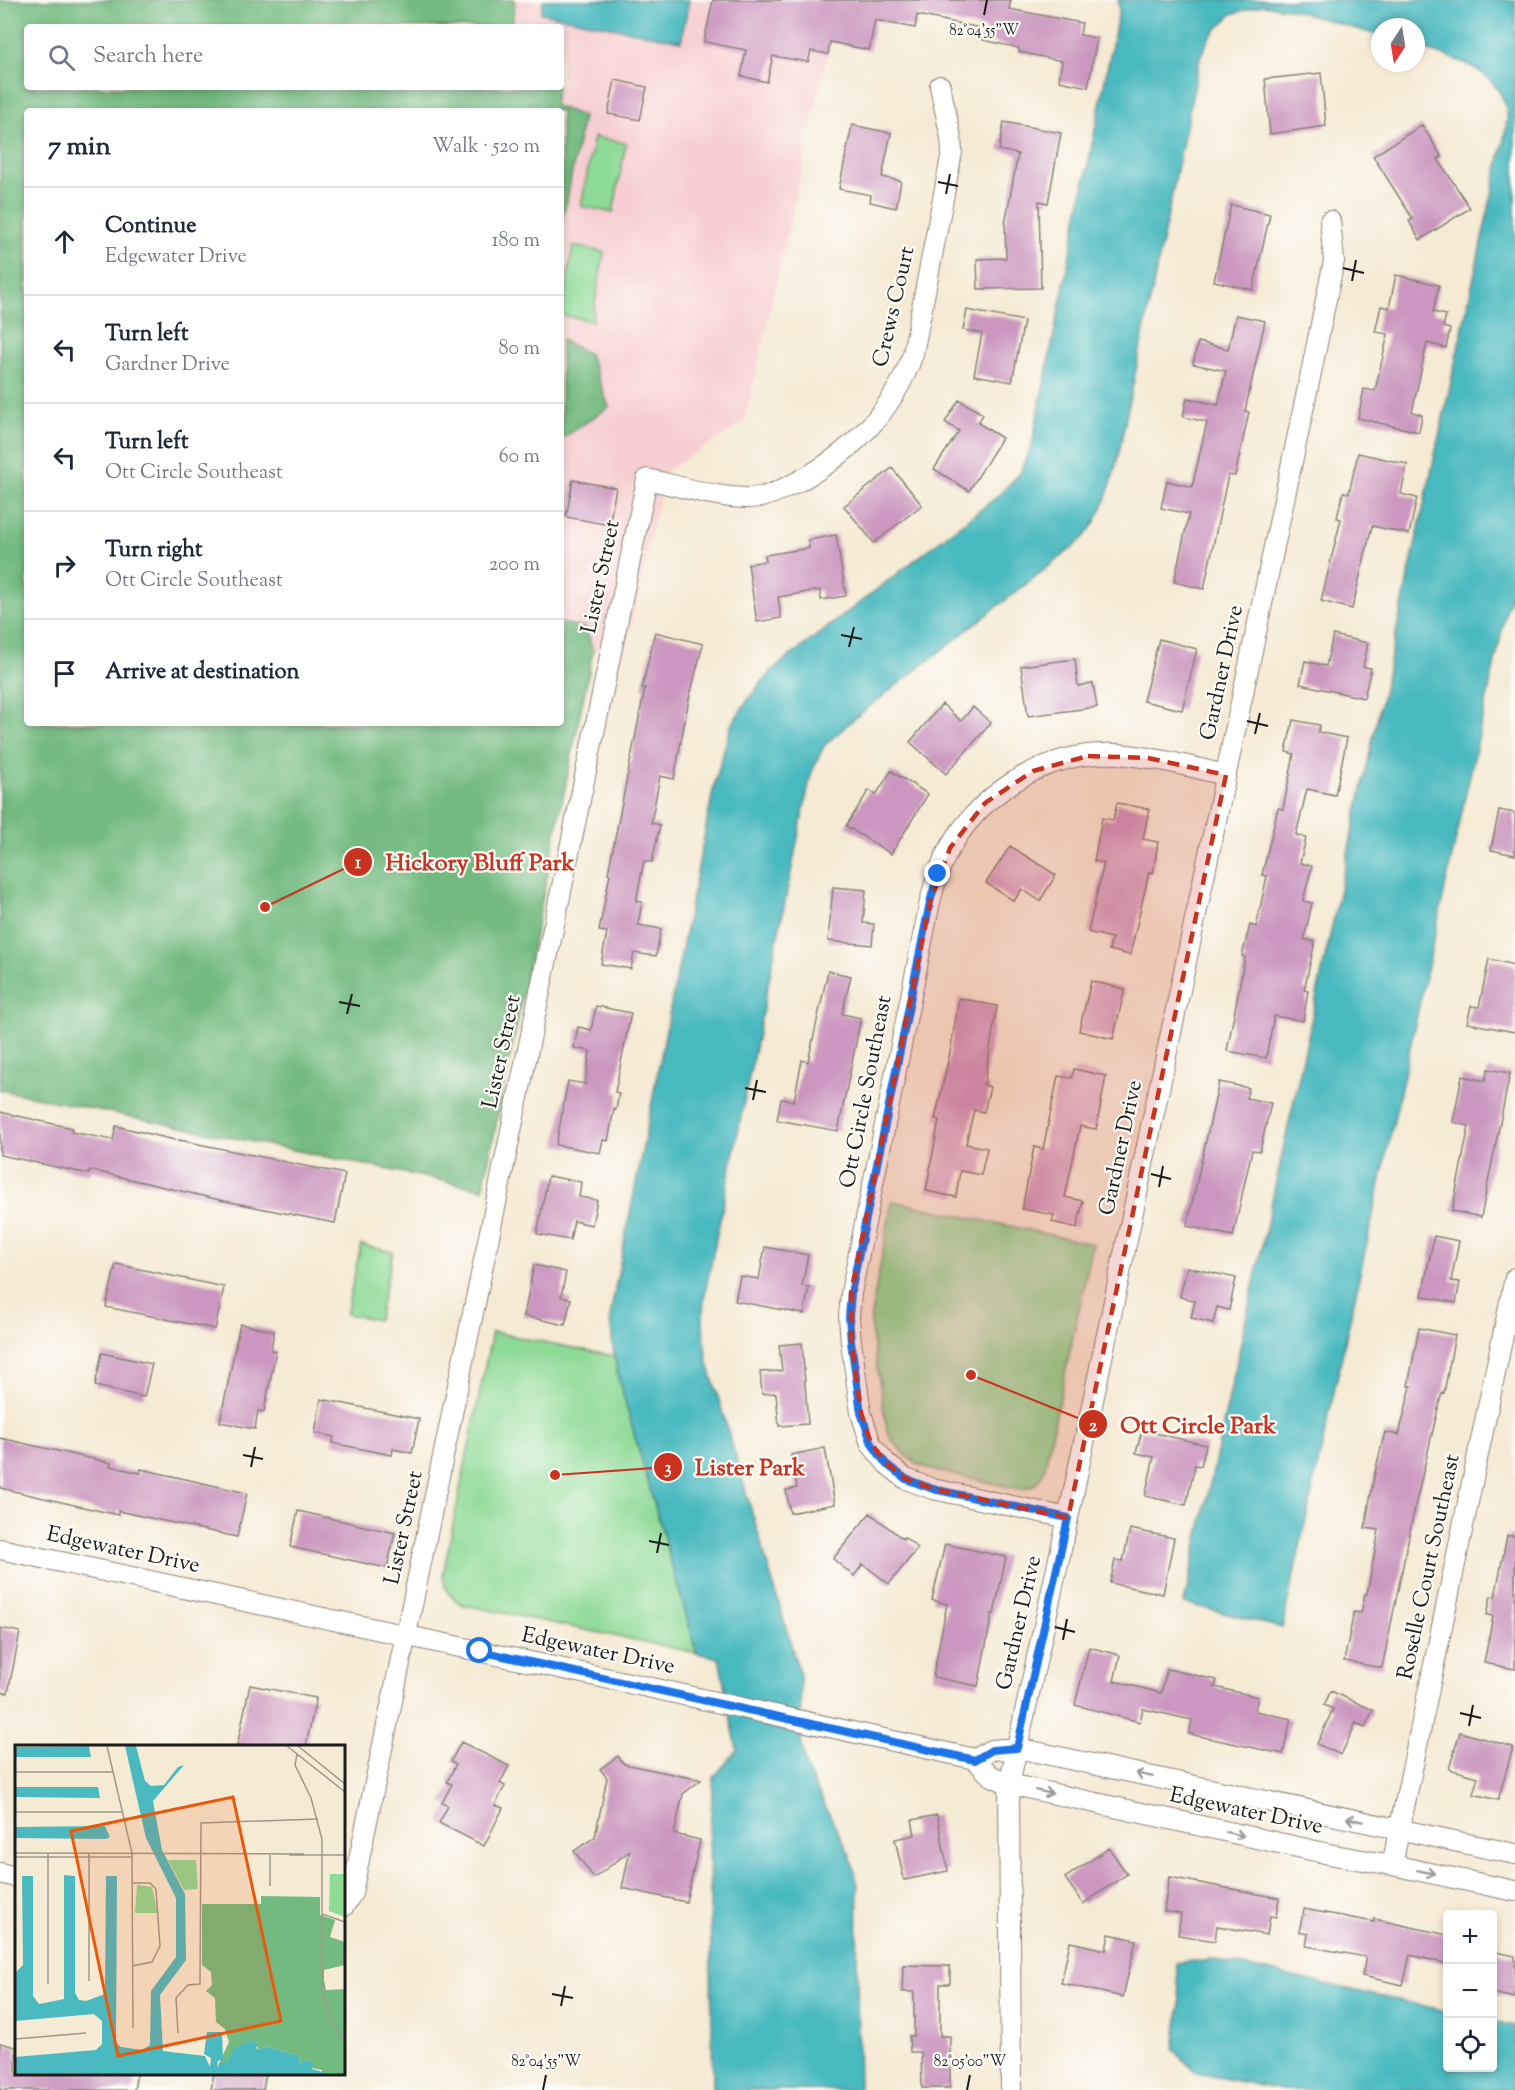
<!DOCTYPE html>
<html lang="en">
<head>
<meta charset="utf-8">
<style>
	body { margin:0; font-family:"Sorts Mill Goudy",serif; background:#f2f2f3; color:#1f2937 }
	.controls { position:absolute; right:18px; bottom:18px; display:grid; overflow:hidden; border-radius:6px; box-shadow:0 3px 9px #0003 }
	.controls button { width:54px; height:54px; display:grid; place-items:center; padding:0; border:0; border-bottom:2px solid #e0e1e3; background:#fff; color:#1f2937; font:30px sans-serif }
	.compass { position:absolute; left:1371px; top:18px; width:54px; height:54px; border-radius:50%; background:#fff; box-shadow:0 3px 9px #0003; rotate:192deg }
	.stop { position:absolute; width:18px; height:18px; margin:-14px; border:4px solid #1a73e8; border-radius:50%; background:#fff }
	.stop.end { background:#1a73e8; border-color:#fff; box-shadow:0 2px 6px #0008 }
	.list { margin:0; padding:0; list-style:none }
	h2 { display:flex; justify-content:space-between; align-items:center; height:78px; margin:0; padding:0 24px; font-size:26px }
	h2 small { font-size:20px; font-weight:400; color:#747a83 }
	.list li { display:grid; grid-template-columns:39px 1fr auto; gap:18px; align-items:center; box-sizing:border-box; height:108px; padding:0 24px; border-top:2px solid #e0e1e3 }
	.list b { display:block; font-size:22px; white-space:nowrap }
	.list p { margin:0; font-size:20px; white-space:nowrap; color:#747a83 }
	.list em { font-size:20px; font-style:normal; color:#747a83 }
	.icon { flex:none; width:33px; height:33px; fill:none; stroke:currentColor; stroke-width:2; stroke-linecap:round; stroke-linejoin:round }
	.map { position:relative; flex:none; width:1515px; height:2090px; overflow:hidden }
	.search { position:absolute; background:#fff; box-shadow:0 3px 9px #0003; left:24px; top:24px; width:540px; height:66px; display:flex; align-items:center; gap:15px; box-sizing:border-box; padding:0 21px; border-radius:6px; color:#747a83; font-size:22px }
	.panel { position:absolute; background:#fff; box-shadow:0 3px 9px #0003; left:24px; top:108px; width:540px; height:618px; border-radius:6px }
	.map>svg:first-child { display:block }
	.built { fill:#f7cfd2 }
	.green { fill:#8eda97; stroke:#557b5a; stroke-width:1.5 }
	.forest { fill:#72ba80; stroke:#476b4e; stroke-width:1.5 }
	.water { fill:#4ab9c0; stroke:#336a6e; stroke-width:1.5 }
	.building { fill:#cb96bf }
	.lines { fill:none; stroke-linecap:round; stroke-linejoin:round }
	.minor-casing { stroke:#888378; stroke-width:22 }
	.minor { stroke:#fff; stroke-width:20 }
	.oneway { stroke:#999 }
	.route { stroke:#1a73e8; stroke-width:8 }
	.marked { fill:#c8321e; fill-opacity:0.2; stroke:#c8321e; stroke-width:4.5; stroke-dasharray:12 8; stroke-linejoin:round }
	.ticks { fill:none; stroke:#1c1c1c; stroke-width:2 }
	.labels { text-anchor:middle; dominant-baseline:central; stroke-width:4.5; stroke-linejoin:round; paint-order:stroke }
	.street-label { font-size:22px; fill:#1c1c1c; stroke:#fdfcf7 }
	.inset-road { fill:none; stroke:#9e988a; stroke-width:1.5 }
	.view { fill:#e8590c; fill-opacity:0.15; stroke:#e8590c; stroke-width:3 }
	.inset-edge { fill:none; stroke:#1c1c1c; stroke-width:3 }
	.ticks-label { font-size:15px; text-anchor:middle; fill:#1c1c1c; stroke:#fdfcf7; stroke-width:4.5; stroke-linejoin:round; paint-order:stroke }
	.leader { fill:none; stroke:#c8321e; stroke-width:2 }
	.callout-dot { fill:#c8321e; stroke:#fdfcf7; stroke-width:2 }
	.mark-label { font-size:18px; text-anchor:middle; font-weight:bold; fill:#fff }
	.callout-label { font-size:24px; text-anchor:middle; font-weight:bold; fill:#c8321e; stroke:#fdfcf7; stroke-width:4.5; stroke-linejoin:round; paint-order:stroke }
</style>
</head>
<body>
<div class="map">
<svg width="1515" height="2090" viewBox="0 0 1515 2090">
	<rect width="100%" height="100%" fill="#fdfcf7"/>
	<filter id="ink" filterUnits="userSpaceOnUse"><feTurbulence type="fractalNoise" baseFrequency=".0167" numOctaves="2"/><feDisplacementMap in="SourceGraphic" scale="12" xChannelSelector="R" yChannelSelector="G"/><feConvolveMatrix kernelMatrix="1 2 1 2 8 2 1 2 1" color-interpolation-filters="sRGB"/></filter>
	<filter id="wash" filterUnits="userSpaceOnUse"><feTurbulence type="fractalNoise" baseFrequency=".008" numOctaves="4" result="noise"/><feDisplacementMap in="SourceGraphic" scale="24" xChannelSelector="R" yChannelSelector="G"/><feGaussianBlur stdDeviation="1.35" result="paint"/><feColorMatrix in="noise" values="0 0 0 0 0 0 0 0 0 0 0 0 0 0 0 0 0 1.4 0 .05"/><feComposite in="paint" operator="in"/></filter>
	<g filter="url(#wash)">
		<rect width="100%" height="100%" fill="#f5ead4"/>
		<!-- built -->
		<path class="built" d="M515,0H543L541,13L681,41L689,0H839L745,422L664,472L625,656L593,651L586,628L561,623V439L609,407L589,354L561,340V229L582,116L554,105L557,87H561V27H512Z"/>
		<!-- green -->
		<path class="green" d="M594,137L626,143L613,213L581,206Z
			M573,246L604,252L592,321L561,315Z
			M892,1201L1093,1244L1044,1471C1039,1483 1033,1488 1020,1489L931,1470L917,1464L905,1455L892,1440L887,1431L871,1329V1315Z
			M361,1245L393,1252L378,1320L346,1314Z
			M492,1332L614,1356L618,1377L697,1653L464,1605C449,1598 444,1590 443,1574Z"/>
		<!-- forest -->
		<path class="forest" d="M0,0H515L512,27H27V87H557L554,105L583,116L561,229V111H27V723H561V623L586,628L593,651L483,1189L0,1090Z
			M561,340L589,354L609,407L561,439Z"/>
		<!-- water -->
		<path class="water" d="M543,0H689L681,41L541,13Z
			M1118,0H1515V584L1506,612L1282,1628L1184,1603L1502,148C1504,138 1507,126 1507,116C1507,107 1504,100 1500,93C1482,63 1448,57 1416,47V27H1380V36L1287,8L1262,5L1232,14L1210,36L1200,58L1118,457C1111,485 1103,515 1084,537C1077,544 1069,550 1062,556L855,718L824,746L811,774L704,1298C702,1321 703,1341 708,1363L800,1675L801,1741L806,1768L851,1857L858,1886L857,1976L859,2090H713L709,1836L714,1777L737,1750L719,1658L697,1653L618,1377L613,1347L610,1318L615,1289L714,786L731,725L749,698L772,670L998,496L1020,473L1032,444L1119,10Z
			M1212,1959L1447,2011L1448,2068H1492L1493,2021L1515,2026V2090H1282L1197,2073L1174,2050L1180,2001L1176,1963Z"/>
		<g id="blocks">
			<!-- building -->
			<path class="building" d="M713,0H1011L1009,9L1082,23L1080,35L1097,38L1088,87L1059,81L1062,61L1019,52V48L983,40L986,29L917,15L915,28L875,20L869,50L830,42L828,54L811,51L808,62L773,56L767,82L741,76L746,50L704,42Z
				M1321,73L1326,126L1270,134L1265,79Z
				M615,80L647,87L640,120L608,114Z
				M1004,122L1061,133L1048,203L1039,201L1041,288L978,289L977,259L1006,258L1005,224L1018,154L999,150Z
				M852,125L891,133L882,177L901,181L896,208L870,202L871,195L839,189Z
				M1422,125L1442,157L1438,159L1470,208L1420,240L1409,221L1413,219L1373,156Z
				M1231,205L1270,214L1253,290L1214,281Z
				M1396,275L1439,285L1433,312L1446,315L1443,327L1450,329L1446,348L1427,343L1412,412L1422,415L1419,432L1358,418L1364,389L1375,391L1388,334L1375,332L1381,306L1389,308Z
				M967,310L1024,321L1012,382L974,375L982,333L963,330Z
				M1236,315L1265,321L1245,411L1249,412L1235,476L1228,475L1204,589L1174,582L1189,514L1161,508L1167,481L1192,487L1207,422L1183,417L1187,398L1218,405L1226,371L1193,364L1198,342L1228,349Z
				M959,400L983,414L978,423L1002,438L969,491L934,469L959,431L945,422Z
				M1358,453L1407,464L1401,494L1417,498L1409,534L1372,526L1352,609L1321,601L1341,519L1337,518L1343,492L1349,493Z
				M892,468L922,505L874,543L844,506Z
				M573,480L616,488L609,525L566,517Z
				M836,535L846,596L821,600L820,590L778,597L781,618L757,622L748,564L766,561L765,555L809,548L808,540Z
				M655,632L703,644L689,699L674,779L660,776L651,823L660,825L652,862L644,861L636,901L642,902L638,925L661,929L656,956L634,953L631,969L601,964L607,932L599,931L610,874L608,873L645,688H642Z
				M1333,635L1368,643L1363,667L1371,668L1364,698L1300,684L1305,661L1326,666Z
				M1159,639L1197,649L1182,710L1143,701Z
				M1075,659L1078,686L1093,683L1097,707L1028,716L1021,666Z
				M942,704L961,721L973,707L991,723L946,774L910,742Z
				M1293,720L1320,725L1318,732L1347,738L1335,795L1307,789L1296,835L1306,838L1300,863L1312,866L1303,901L1312,903L1304,939L1315,942L1304,990L1308,991L1303,1021L1274,1016L1266,1058L1227,1051L1245,957L1242,956L1250,925L1256,927L1267,876L1262,875L1278,808L1283,809L1294,754L1286,752Z
				M891,771L928,794L891,854L846,826L869,790L876,795Z
				M1117,803L1149,809L1143,839L1158,842L1153,873L1149,872L1130,955L1109,950L1112,938L1088,932L1104,863L1094,861L1102,818L1113,820Z
				M1499,810L1515,813V855L1491,850Z
				M1010,846L1056,875L1040,901L1022,889L1014,901L986,883Z
				M833,887L866,890L863,923L874,924L872,945L828,941Z
				M1489,959L1515,965V1032L1467,1023L1471,1006L1479,1007Z
				M828,971L851,976L842,1014L861,1018L838,1131L777,1120L781,1099L794,1101L802,1060L808,1062Z
				M1091,981L1125,989L1113,1039L1079,1031Z
				M959,998L997,1006L984,1085L990,1087L984,1112L974,1110L966,1144L987,1148L981,1175L960,1171L956,1197L926,1191L939,1120L935,1119L950,1052Z
				M596,1006L631,1013L615,1092L619,1093L616,1110L614,1109L608,1141L603,1140L600,1153L556,1145L568,1081L585,1084L590,1051L574,1048L578,1027L591,1030Z
				M1074,1069L1106,1076L1096,1129L1080,1126L1065,1197L1083,1201L1077,1228L1052,1222L1054,1215L1022,1209L1034,1147L1043,1149L1058,1076L1072,1078Z
				M1488,1069L1510,1073L1481,1217L1452,1211L1469,1126L1453,1122L1462,1076L1485,1081Z
				M1219,1082L1249,1088L1246,1098L1271,1103L1260,1151L1252,1150L1233,1236L1187,1226Z
				M0,1112L72,1128L71,1132L113,1140L116,1126L179,1141V1140L345,1174L335,1223L220,1200L90,1170L89,1174L0,1155Z
				M548,1176L581,1182L579,1197L597,1200L592,1225L574,1221L570,1240L537,1234Z
				M1434,1236L1459,1241L1451,1281L1460,1282L1456,1303L1422,1296Z
				M765,1247L808,1255L802,1286L809,1287L804,1314L735,1301L740,1276L759,1279Z
				M116,1264L224,1287L215,1329L106,1307Z
				M534,1265L566,1272L561,1297L571,1299L565,1325L524,1316Z
				M1187,1267L1236,1278L1229,1310L1217,1307L1213,1323L1191,1318L1195,1301L1180,1297Z
				M240,1324L274,1331L271,1350L276,1351L264,1412L258,1411L255,1429L220,1422Z
				M1419,1328L1455,1335L1444,1393L1442,1392L1416,1502L1382,1668L1344,1661L1354,1612L1361,1613L1365,1594H1367L1379,1530L1365,1528L1374,1476L1385,1432L1399,1435L1411,1386H1408Z
				M802,1343L808,1424L779,1426L776,1393L762,1394L760,1372L782,1371L779,1345Z
				M102,1353L152,1364L144,1397L95,1386Z
				M321,1399L419,1419L412,1453L393,1449L392,1455L332,1443L334,1437L315,1433Z
				M1142,1430L1206,1445L1201,1466L1195,1465L1186,1505L1145,1496L1154,1457L1136,1453Z
				M0,1438L111,1463L110,1466L140,1473L141,1469L247,1493L237,1537L118,1511V1515L0,1488Z
				M825,1448L835,1504L790,1513L786,1490L797,1488L791,1455Z
				M298,1511L395,1533L387,1568L290,1547Z
				M870,1513L903,1539L904,1537L918,1548L889,1584L863,1564L854,1576L833,1559Z
				M1130,1529L1174,1538L1163,1594L1110,1583L1115,1560L1123,1561Z
				M1507,1536H1515V1669L1484,1663L1493,1616L1487,1615L1491,1596L1495,1597Z
				M945,1544L1006,1557L994,1614H992L978,1686L933,1677L947,1604L932,1600Z
				M0,1628L20,1632L8,1693L0,1692Z
				M1089,1647L1120,1655L1114,1681L1161,1693L1167,1669L1217,1680L1215,1687L1258,1697L1255,1711L1291,1719L1283,1754L1189,1734L1192,1720L1143,1709L1140,1722L1075,1705Z
				M250,1685L316,1698L306,1746H237Z
				M1331,1691L1373,1710L1365,1727L1356,1723L1341,1755L1317,1744L1333,1709L1324,1705Z
				M1460,1732L1513,1747L1498,1800L1473,1794L1478,1777L1449,1769Z
				M461,1742L509,1766L500,1783L505,1786L495,1805L503,1808L484,1846L439,1823L448,1806L442,1803L452,1784L447,1782L456,1764L451,1761Z
				M618,1756L624,1764L701,1780L683,1794L674,1834L700,1840L686,1902L622,1888L630,1851L594,1878L574,1851L595,1837L607,1778L600,1769Z
				M937,1815L948,1871L904,1880L895,1839L915,1835L912,1820Z
				M1109,1848L1127,1874L1083,1904L1065,1878Z
				M1169,1877L1279,1898L1276,1917L1270,1916L1267,1935L1217,1926L1215,1941L1178,1935L1181,1914L1164,1911Z
				M1304,1909L1374,1922V1919L1448,1935V1964L1410,1955L1403,1985L1362,1976L1366,1957L1306,1946L1308,1934L1299,1932Z
				M1109,1934L1136,1940L1123,1997L1061,1983L1070,1942L1106,1950Z
				M1492,1951L1515,1956V1998L1492,1993Z
				M903,1965L950,1966V1984H940V2036H950V2088H922L921,2052H910L909,2036H914V1992H902Z
				M0,2043L16,2047V2073H137L134,2090H0Z
				M214,2073H266L263,2090H211Z"/>
		</g>
	</g>
	<g filter="url(#ink)">
		<use href="#blocks" fill-opacity="0" stroke="#888378" stroke-width="1.5"/>
		<g class="lines">
			<!-- minor casing -->
			<g class="minor-casing">
				<path id="minor" d="M1068,1518L933,1489L906,1479L887,1464L871,1444L861,1413L851,1342L849,1317L851,1293L930,902C935,883 940,864 951,846C985,789 1050,750 1118,754C1154,757 1191,767 1226,775
					M0,1549L643,1686L975,1759L990,1775L1009,1784L1334,1855L1392,1865L1515,1891
					M975,1759L991,1750L1017,1748L1515,1854
					M1392,1865L1515,1278
					M0,1873L16,1877
					M344,1906L352,1893L647,479C680,486 728,502 760,497C773,495 787,487 799,481C851,453 894,410 913,354L952,152L951,138L940,86
					M1011,2090L1009,1784L1068,1518L1312,368L1334,261L1330,221"/>
			</g>
			<!-- minor -->
			<use href="#minor" class="minor"/>
		</g>
		<!-- one-way arrows -->
		<defs><path id="oneway-shaft" d="M-6 0H5M1.5-3L5.5 0L1.5 3" fill="none" stroke-width="1.6" stroke-linecap="round" stroke-linejoin="round" transform="scale(1.5)"/></defs>
		<g class="oneway">
			<use href="#oneway-shaft" transform="translate(1144 1775) rotate(-168)"/>
			<use href="#oneway-shaft" transform="translate(1044 1792) rotate(12)"/>
			<use href="#oneway-shaft" transform="translate(1355 1820) rotate(-168)"/>
			<use href="#oneway-shaft" transform="translate(1235 1834) rotate(12)"/>
			<use href="#oneway-shaft" transform="translate(1426 1872) rotate(12)"/>
		</g>
	</g>
	<g class="lines" filter="url(#ink)">
		<!-- route -->
		<path class="route" d="M480,1651L975,1760L992,1750L1017,1748L1068,1518L933,1489L906,1479L886,1464L872,1444L861,1413L851,1342L849,1317L851,1293L930,902L938,874"/>
	</g>
	<!-- marked area -->
	<path class="marked" d="M1088,756L1148,758L1226,775L1068,1518L933,1489L906,1479L887,1464L871,1444L861,1413L851,1342V1293L930,902L950,848L985,803L1033,771Z"/>
	<!-- ticks -->
	<path class="ticks" d="M984,15L987,0M938,182L958,186M946,194L950,174M1343,268L1364,273M1352,281L1356,260M841,635L862,639M849,647L854,627M1247,721L1268,726M1255,734L1260,713M339,1002L360,1006M347,1014L352,994M745,1088L766,1092M753,1100L757,1080M1151,1174L1171,1179M1159,1187L1163,1166M243,1455L263,1459M251,1467L255,1447M649,1541L669,1545M657,1553L661,1533M1055,1627L1075,1632M1063,1640L1067,1619M1460,1713L1481,1718M1469,1726L1473,1705M552,1994L573,1998M561,2006L565,1986M543,2090L546,2075M967,2090L970,2075"/>
	<g class="labels">
		<!-- street labels -->
		<g class="street-label">
			<text transform="translate(895 307) rotate(-77)">Crews Court</text>
			<text transform="translate(602 577) rotate(-78)">Lister Street</text>
			<text transform="translate(1223 673) rotate(-78)">Gardner Drive</text>
			<text transform="translate(503 1052) rotate(-78)">Lister Street</text>
			<text transform="translate(867 1092) rotate(-79)">Ott Circle Southeast</text>
			<text transform="translate(1122 1148) rotate(-78)">Gardner Drive</text>
			<text transform="translate(405 1528) rotate(-78)">Lister Street</text>
			<text transform="translate(123 1551) rotate(12)">Edgewater Drive</text>
			<text transform="translate(1430 1567) rotate(-78)">Roselle Court Southeast</text>
			<text transform="translate(1020 1623) rotate(-77)">Gardner Drive</text>
			<text transform="translate(598 1652) rotate(12)">Edgewater Drive</text>
			<text transform="translate(1246 1812) rotate(12)">Edgewater Drive</text>
		</g>
	</g>
	<!-- overview -->
	<g transform="translate(15 1745)">
		<rect width="330" height="330" fill="#f5ead4"/>
		<path d="M153,115H181L183,144L169,145ZM315,129H330V172L314,166ZM122,140L137,142L143,168H120Z" fill="#8eda97"/>
		<path d="M246,151L305,152V170L320,175L315,192L330,197V220L309,225V235L311,245L330,244V329H307V325L297,323V318L291,315L285,319L284,311L250,301L245,305L235,296L220,304L212,317L202,323L214,297L210,284L201,277L200,253L191,246L197,240L196,227L187,220V159H246Z" fill="#72ba80"/>
		<path d="M74,1L76,12H0V2ZM110,1H121L130,36L136,41L149,40L163,22L169,20L138,56L147,105L170,149L171,215L145,250L148,306L190,311L195,322L196,313L189,309L192,287H207L208,314L203,316L202,323L205,318L212,317L220,303L235,296L242,297L241,303L245,305L250,301L284,311L285,319L291,315L298,318L297,324L316,329H0V312L81,305L87,299V276L79,269L0,276V228L8,220L7,131H18V251L24,259L49,254V130L60,131V248L64,255L71,256L90,249L91,131H102L101,298L106,302L127,305L135,300L136,246L161,212V153L131,93ZM0,42H83L85,53L0,52ZM90,81L95,92L91,94L0,93V82Z" fill="#4ab9c0"/>
		<path class="inset-road" d="M92,1L117,108L118,283M272,1L330,47M283,1L330,39M282,9L280,20L296,53L307,94V244L315,273L330,298M0,27H98M0,67H108M0,108L289,109M74,108V236M33,109V239M255,110V141M274,110H330M0,112H117M307,169L330,177M117,221L137,217L145,201L141,144L135,138H117M163,288L161,253L173,240L185,239L186,78L303,74M0,294L71,288"/>
		<path class="view" d="M218,52L266,276L103,311L56,86Z"/>
		<rect width="330" height="330" class="inset-edge"/>
	</g>
	<g class="ticks-label">
		<text x="984" y="35">82°04'55"W</text>
		<text x="546" y="2066">82°04'55"W</text>
		<text x="970" y="2066">82°05'00"W</text>
	</g>
	<!-- callouts -->
	<path class="leader" d="M265 907L358 862M971 1375L1093 1424M555 1475L668 1467"/>
	<g class="callout-dot">
		<circle cx="265" cy="907" r="6"/>
		<circle cx="971" cy="1375" r="6"/>
		<circle cx="555" cy="1475" r="6"/>
		<circle cx="358" cy="862" r="15"/>
		<circle cx="1093" cy="1424" r="15"/>
		<circle cx="668" cy="1467" r="15"/>
	</g>
	<g class="mark-label">
		<text x="358" y="868">1</text>
		<text x="1093" y="1431">2</text>
		<text x="668" y="1473">3</text>
	</g>
	<g class="callout-label">
		<text x="480" y="870">Hickory Bluff Park</text>
		<text x="1198" y="1433">Ott Circle Park</text>
		<text x="750" y="1475">Lister Park</text>
	</g>
</svg>
<div class="controls">
<button>+</button>
<button>−</button>
<button><svg class="icon" aria-label="locate" viewBox="0 0 24 24"><circle cx="12" cy="12" r="6"/><path d="M12 2v4M12 18v4M2 12h4M18 12h4"/></svg></button>
</div>
<svg class="compass" viewBox="-18 -18 36 36"><path d="M0-13l5 13h-10z" fill="#e53935"/><path d="M0 13l5-13h-10z" fill="#747a83"/></svg>
<div class="stop" style="left:480px;top:1651px"></div>
<div class="stop end" style="left:938px;top:874px"></div>
<div class="search"><svg class="icon" aria-label="search" viewBox="0 0 24 24"><circle cx="10" cy="10" r="6"/><path d="M15 15l6 6"/></svg>Search here</div>
<section class="panel">
<h2>7 min<small>Walk · 520 m</small></h2>
<ul class="list">
<li><svg class="icon" aria-label="ahead" viewBox="0 0 24 24"><path d="M12 20V5M6 11l6-6 6 6"/></svg><div><b>Continue</b><p>Edgewater Drive</p></div><em>180 m</em></li>
<li><svg class="icon" aria-label="left" viewBox="0 0 24 24"><path d="M17 20v-9H6M10 6l-5 5 5 5"/></svg><div><b>Turn left</b><p>Gardner Drive</p></div><em>80 m</em></li>
<li><svg class="icon" aria-label="left" viewBox="0 0 24 24"><path d="M17 20v-9H6M10 6l-5 5 5 5"/></svg><div><b>Turn left</b><p>Ott Circle Southeast</p></div><em>60 m</em></li>
<li><svg class="icon" aria-label="right" viewBox="0 0 24 24"><path d="M7 20v-9h11M14 6l5 5-5 5"/></svg><div><b>Turn right</b><p>Ott Circle Southeast</p></div><em>200 m</em></li>
<li><svg class="icon" aria-label="arrive" viewBox="0 0 24 24"><path d="M6 21V4h12l-3 4 3 4H6"/></svg><div><b>Arrive at destination</b></div></li>
</ul>
</section>
</div>
</body>
</html>
